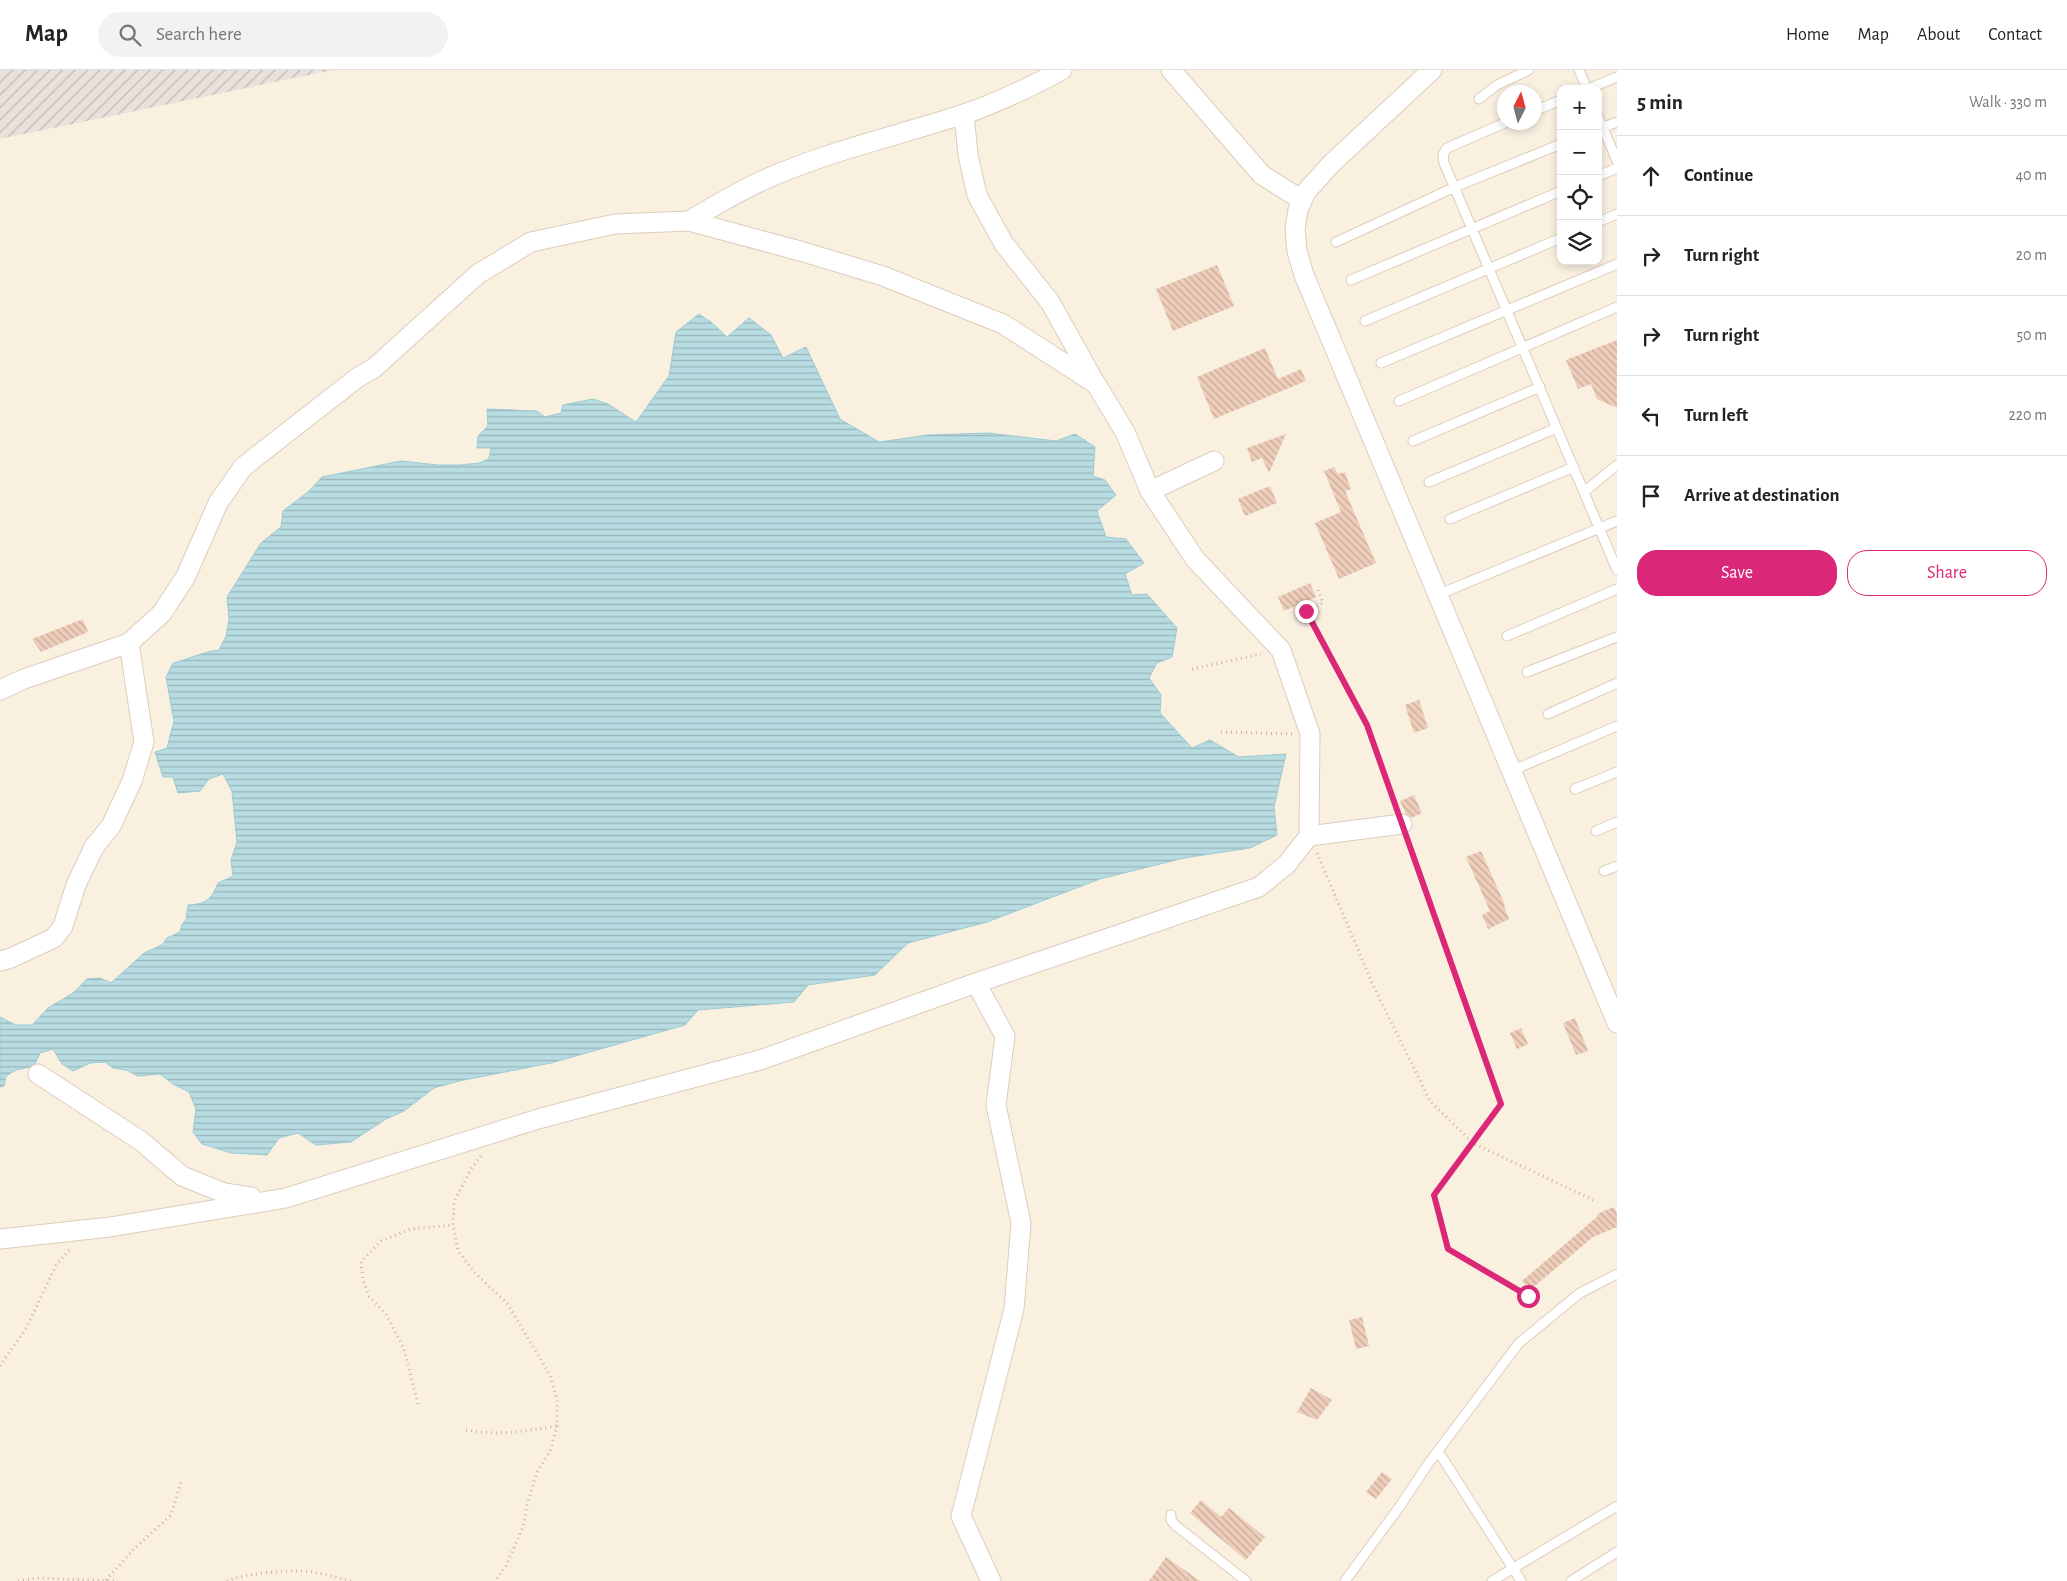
<!DOCTYPE html>
<html lang="en">
<head>
<meta charset="utf-8">
<style>
	body { margin:0; font-family:"Alegreya Sans",sans-serif; background:#f2f2f2; color:#222 }
	.controls { position:absolute; right:15px; top:15px; display:grid; overflow:hidden; border-radius:10px; box-shadow:0 2px 8px #0003 }
	.controls button { width:45px; height:45px; display:grid; place-items:center; padding:0; border:0; border-bottom:1px solid #e0e0e0; background:#fff; color:#222; font:25px sans-serif }
	.compass { position:absolute; left:1497px; top:15px; width:45px; height:45px; border-radius:50%; background:#fff; box-shadow:0 2px 8px #0003; rotate:6deg }
	.stop { position:absolute; width:15px; height:15px; margin:-11px; border:4px solid #db2777; border-radius:50%; background:#fff }
	.stop.end { background:#db2777; border-color:#fff; box-shadow:0 1px 5px #0008 }
	.list { margin:0; padding:0; list-style:none }
	h2 { display:flex; justify-content:space-between; align-items:center; height:65px; margin:0; padding:0 20px; font-size:21px }
	h2 small { font-size:16px; font-weight:400; color:#767676 }
	.list li { display:grid; grid-template-columns:32px 1fr auto; gap:15px; align-items:center; box-sizing:border-box; height:80px; padding:0 20px; border-top:1px solid #e0e0e0 }
	.list b { display:block; font-size:19px; white-space:nowrap }
	.list em { font-size:16px; font-style:normal; color:#767676 }
	.actions { display:flex; gap:10px; padding:15px 20px }
	.actions a { flex:1; padding:11px 0; border:1px solid #db2777; border-radius:20px; text-align:center; font-size:18px; color:#db2777 }
	.actions .main { background:#db2777; color:#fff }
	.icon { flex:none; width:28px; height:28px; fill:none; stroke:currentColor; stroke-width:2; stroke-linecap:round; stroke-linejoin:round }
	.map { position:relative; flex:none; width:1617px; height:1511px; overflow:hidden }
	header { display:flex; align-items:center; gap:30px; box-sizing:border-box; height:70px; padding:0 25px; background:#fff; border-bottom:1px solid #e0e0e0 }
	header strong { font-size:24px }
	nav { display:flex; gap:28px; margin-inline-start:auto; font-size:18px }
	.search { width:350px; height:45px; background:#f2f2f2; display:flex; align-items:center; gap:12px; box-sizing:border-box; padding:0 18px; border-radius:28px; color:#767676; font-size:19px }
	main { display:flex }
	aside { flex:1; background:#fff }
	.map>svg:first-child { display:block }
	.industrial { fill:url(#industrial-furrows) }
	.water { fill:url(#water-rules); stroke:#9dcbd3 }
	.building { fill:url(#building-back-hatch) }
	.lines { fill:none; stroke-linecap:round; stroke-linejoin:round }
	.lane-casing { stroke:#deccbd; stroke-width:11 }
	.street-casing { stroke:#deccbd; stroke-width:21 }
	.path { stroke:#d2b29e; stroke-width:3; stroke-dasharray:1 4; stroke-linecap:butt }
	.lane { stroke:#fff; stroke-width:9 }
	.street { stroke:#fff; stroke-width:19 }
	.route { stroke:#db2777; stroke-width:6 }
</style>
</head>
<body>
<header>
<strong>Map</strong>
<div class="search"><svg class="icon" aria-label="search" viewBox="0 0 24 24"><circle cx="10" cy="10" r="6"/><path d="M15 15l6 6"/></svg>Search here</div>
<nav><a>Home</a><a>Map</a><a>About</a><a>Contact</a></nav>
</header>
<main>
<div class="map">
<svg width="1617" height="1511" viewBox="0 0 1617 1511">
	<defs>
		<pattern id="industrial-furrows" width="10" height="10" patternUnits="userSpaceOnUse" patternTransform="scale(1.25)"><rect width="10" height="10" fill="#e9e2dc"/><path d="M-1 1l2-2M0 10L10 0M9 11l2-2" fill="none" stroke="#c1bab4"/></pattern>
		<pattern id="water-rules" width="6" height="5" patternUnits="userSpaceOnUse" patternTransform="scale(1.25)"><rect width="6" height="5" fill="#b7dce2"/><path d="M0 2.5h6" fill="none" stroke="#99b5b9"/></pattern>
		<pattern id="building-back-hatch" width="6" height="6" patternUnits="userSpaceOnUse" patternTransform="scale(1.25)"><rect width="6" height="6" fill="#eeceba"/><path d="M-1 5l2 2M0 0l6 6M5-1l2 2" fill="none" stroke="#c5aa99"/></pattern>
	</defs>
	<rect width="100%" height="100%" fill="#faf0e0"/>
	<!-- industrial -->
	<path class="industrial" d="M0,0H333L0,69Z"/>
	<!-- water -->
	<path class="water" d="M699,244L711,252L727,267L749,248L771,265L783,288L806,277L840,349L879,372L928,365L988,363L1056,371L1075,364L1095,377L1093,406L1105,410L1116,425L1097,441L1106,467L1126,469L1144,493L1125,504L1132,525L1147,524L1177,558L1172,587L1157,593L1149,608L1161,625L1160,643L1192,678L1210,670L1239,687L1286,684L1274,737L1277,765L1250,778L1184,788L1100,809L987,852L908,873L875,905L808,915L794,932L698,940L685,955L551,993L459,1011L434,1018L404,1041L386,1049L351,1072L316,1075L298,1063L279,1068L267,1085L231,1083L202,1074L193,1062L196,1039L189,1022L173,1014L160,1004L138,1006L126,1000L113,998L105,992L90,993L73,1001L62,994L53,979L40,983L34,996L16,1000L6,1006L4,1016L0,1017V947L16,955H32L48,938L73,923L87,909L100,908L111,913L144,883L162,875L167,868L180,862L182,854L186,850L188,835C206,834 211,830 218,813L233,806L231,790L237,772L232,721L223,704L209,709L200,721L178,723L173,707H163L155,682L167,678L174,651L166,607L173,593C189,589 202,582 219,580L226,566L229,549L227,527L261,473L281,457L283,441L309,421L322,407L401,391L438,395H460L479,393L489,389L491,378H477L478,366L488,356L487,339L537,341L545,347L561,343L563,335L593,329L608,334L636,352L669,306L676,262Z"/>
	<!-- building -->
	<path class="building" d="M1217,195L1234,236L1173,261L1156,219Z
		M1617,270V338L1597,329L1591,314L1578,319L1566,290Z
		M1265,278L1278,309L1301,299L1306,311L1214,349L1197,307Z
		M1286,364L1269,403L1262,388L1252,392L1247,378Z
		M1334,397L1338,404L1345,402L1351,419L1345,421L1376,493L1339,509L1315,453L1341,442L1324,401Z
		M1270,416L1277,433L1245,446L1238,429Z
		M1310,513L1316,527L1284,541L1278,527Z
		M83,549L88,562L41,582L32,569Z
		M1419,630L1428,658L1414,663L1405,635Z
		M1414,725L1422,743L1411,748L1406,744L1400,731Z
		M1481,781L1505,835H1504L1509,849L1488,859L1482,845L1490,841L1466,787Z
		M1575,948L1588,981L1576,985L1563,953Z
		M1521,958L1528,974L1517,979L1510,963Z
		M1614,1137L1617,1144V1157L1593,1167L1530,1220L1522,1211L1598,1146L1597,1144Z
		M1362,1247L1369,1276L1356,1279L1349,1250Z
		M1311,1318L1332,1330L1317,1350L1297,1342Z
		M1382,1402L1392,1409L1376,1429L1366,1422Z
		M1201,1430L1221,1447L1229,1438L1265,1467L1246,1490L1190,1443Z
		M1166,1487L1200,1511H1149Z"/>
	<g class="lines">
		<!-- lane casing -->
		<g class="lane-casing">
			<path id="lane" d="M1579,0L1587,19
				M1588,19L1617,7
				M1479,29L1497,15L1529,0
				M1534,41L1561,30
				M1598,46L1617,91
				M1507,52L1447,78L1443,85L1444,93L1617,500
				M1599,59L1617,52
				M1598,106L1617,98
				M1598,152L1617,144
				M1336,172L1455,117L1561,74
				M1351,210L1561,121
				M1365,251L1561,168
				M1381,293L1617,194
				M1399,331L1617,237
				M1413,371L1540,317
				M1429,412L1557,358
				M1584,422L1617,395
				M1450,449L1574,397
				M1437,525L1617,451
				M1507,566L1617,519
				M1527,602L1617,567
				M1548,644L1617,613
				M1511,701L1617,656
				M1575,719L1617,702
				M1596,761L1617,752
				M1604,801L1617,796
				M1438,1381L1521,1511
				M1171,1445V1450L1175,1455L1246,1511
				M1345,1511L1400,1436L1428,1394L1519,1273L1580,1223L1617,1204
				M1492,1511L1617,1436
				M1571,1511L1617,1482"/>
		</g>
		<!-- street casing -->
		<g class="street-casing">
			<path id="street" d="M1171,0L1262,105L1302,130
				M1432,0L1331,94L1306,122L1298,140L1295,159L1297,181L1304,205L1617,953
				M964,44L968,85L977,125L1004,174L1050,232L1094,311
				M689,151C714,136 739,121 766,109C829,81 896,66 961,45C996,34 1030,17 1062,0
				M1150,421L1195,489L1281,580L1310,664L1309,766
				M0,620L24,609L129,573L162,543L186,506L218,433L243,397L357,308L374,298L478,204L531,172L615,154L689,151L800,181L883,206L1003,254L1096,314L1125,362L1150,421L1214,391
				M0,891L11,888L54,868L63,856L76,815L94,777L111,756L132,711L144,672L129,573
				M976,913L1005,966L996,1035L1021,1153L1014,1239L961,1446L991,1511
				M38,1004L141,1071L182,1106L224,1123L251,1127
				M0,1169L110,1157L286,1128L538,1049L760,990L976,913L1259,817L1287,794L1309,766L1402,754"/>
		</g>
		<!-- path -->
		<path class="path" d="M1318,520L1323,533L1306,541L1367,655L1396,738
			M1192,599L1261,584
			M1221,662L1294,664
			M1408,769L1501,1034L1434,1125L1448,1179L1528,1226
			M1317,783L1373,915L1430,1031L1473,1073L1595,1131
			M481,1086L471,1099L454,1132L453,1155L458,1181L475,1203L507,1233L550,1305L557,1331V1356L550,1381L537,1402L527,1435L523,1457L506,1496L495,1511
			M0,1296L27,1257L56,1195L71,1178
			M418,1334L404,1279L386,1244L369,1226L363,1210L361,1192L381,1171L411,1159L453,1155
			M466,1360C500,1366 524,1361 557,1356
			M106,1510L135,1478L171,1445L182,1409
			M18,1511L36,1508L118,1511
			M227,1511C248,1503 290,1499 313,1502C325,1504 338,1508 351,1511"/>
		<!-- lane -->
		<use href="#lane" class="lane"/>
		<!-- street -->
		<use href="#street" class="street"/>
	</g>
	<g class="lines">
		<!-- route -->
		<path class="route" d="M1306,541L1367,655L1501,1034L1434,1125L1448,1179L1528,1226"/>
	</g>
</svg>
<div class="controls">
<button>+</button>
<button>−</button>
<button><svg class="icon" aria-label="locate" viewBox="0 0 24 24"><circle cx="12" cy="12" r="6"/><path d="M12 2v4M12 18v4M2 12h4M18 12h4"/></svg></button>
<button><svg class="icon" aria-label="layers" viewBox="0 0 24 24"><path d="M12 4l9 5-9 5-9-5zM3 14l9 5 9-5"/></svg></button>
</div>
<svg class="compass" viewBox="-18 -18 36 36"><path d="M0-13l5 13h-10z" fill="#e53935"/><path d="M0 13l5-13h-10z" fill="#767676"/></svg>
<div class="stop" style="left:1528px;top:1226px"></div>
<div class="stop end" style="left:1306px;top:541px"></div>
</div>
<aside>
<h2>5 min<small>Walk · 330 m</small></h2>
<ul class="list">
<li><svg class="icon" aria-label="ahead" viewBox="0 0 24 24"><path d="M12 20V5M6 11l6-6 6 6"/></svg><div><b>Continue</b></div><em>40 m</em></li>
<li><svg class="icon" aria-label="right" viewBox="0 0 24 24"><path d="M7 20v-9h11M14 6l5 5-5 5"/></svg><div><b>Turn right</b></div><em>20 m</em></li>
<li><svg class="icon" aria-label="right" viewBox="0 0 24 24"><path d="M7 20v-9h11M14 6l5 5-5 5"/></svg><div><b>Turn right</b></div><em>50 m</em></li>
<li><svg class="icon" aria-label="left" viewBox="0 0 24 24"><path d="M17 20v-9H6M10 6l-5 5 5 5"/></svg><div><b>Turn left</b></div><em>220 m</em></li>
<li><svg class="icon" aria-label="arrive" viewBox="0 0 24 24"><path d="M6 21V4h12l-3 4 3 4H6"/></svg><div><b>Arrive at destination</b></div></li>
</ul>
<div class="actions"><a class="main">Save</a><a>Share</a></div>
</aside>
</main>
</body>
</html>
